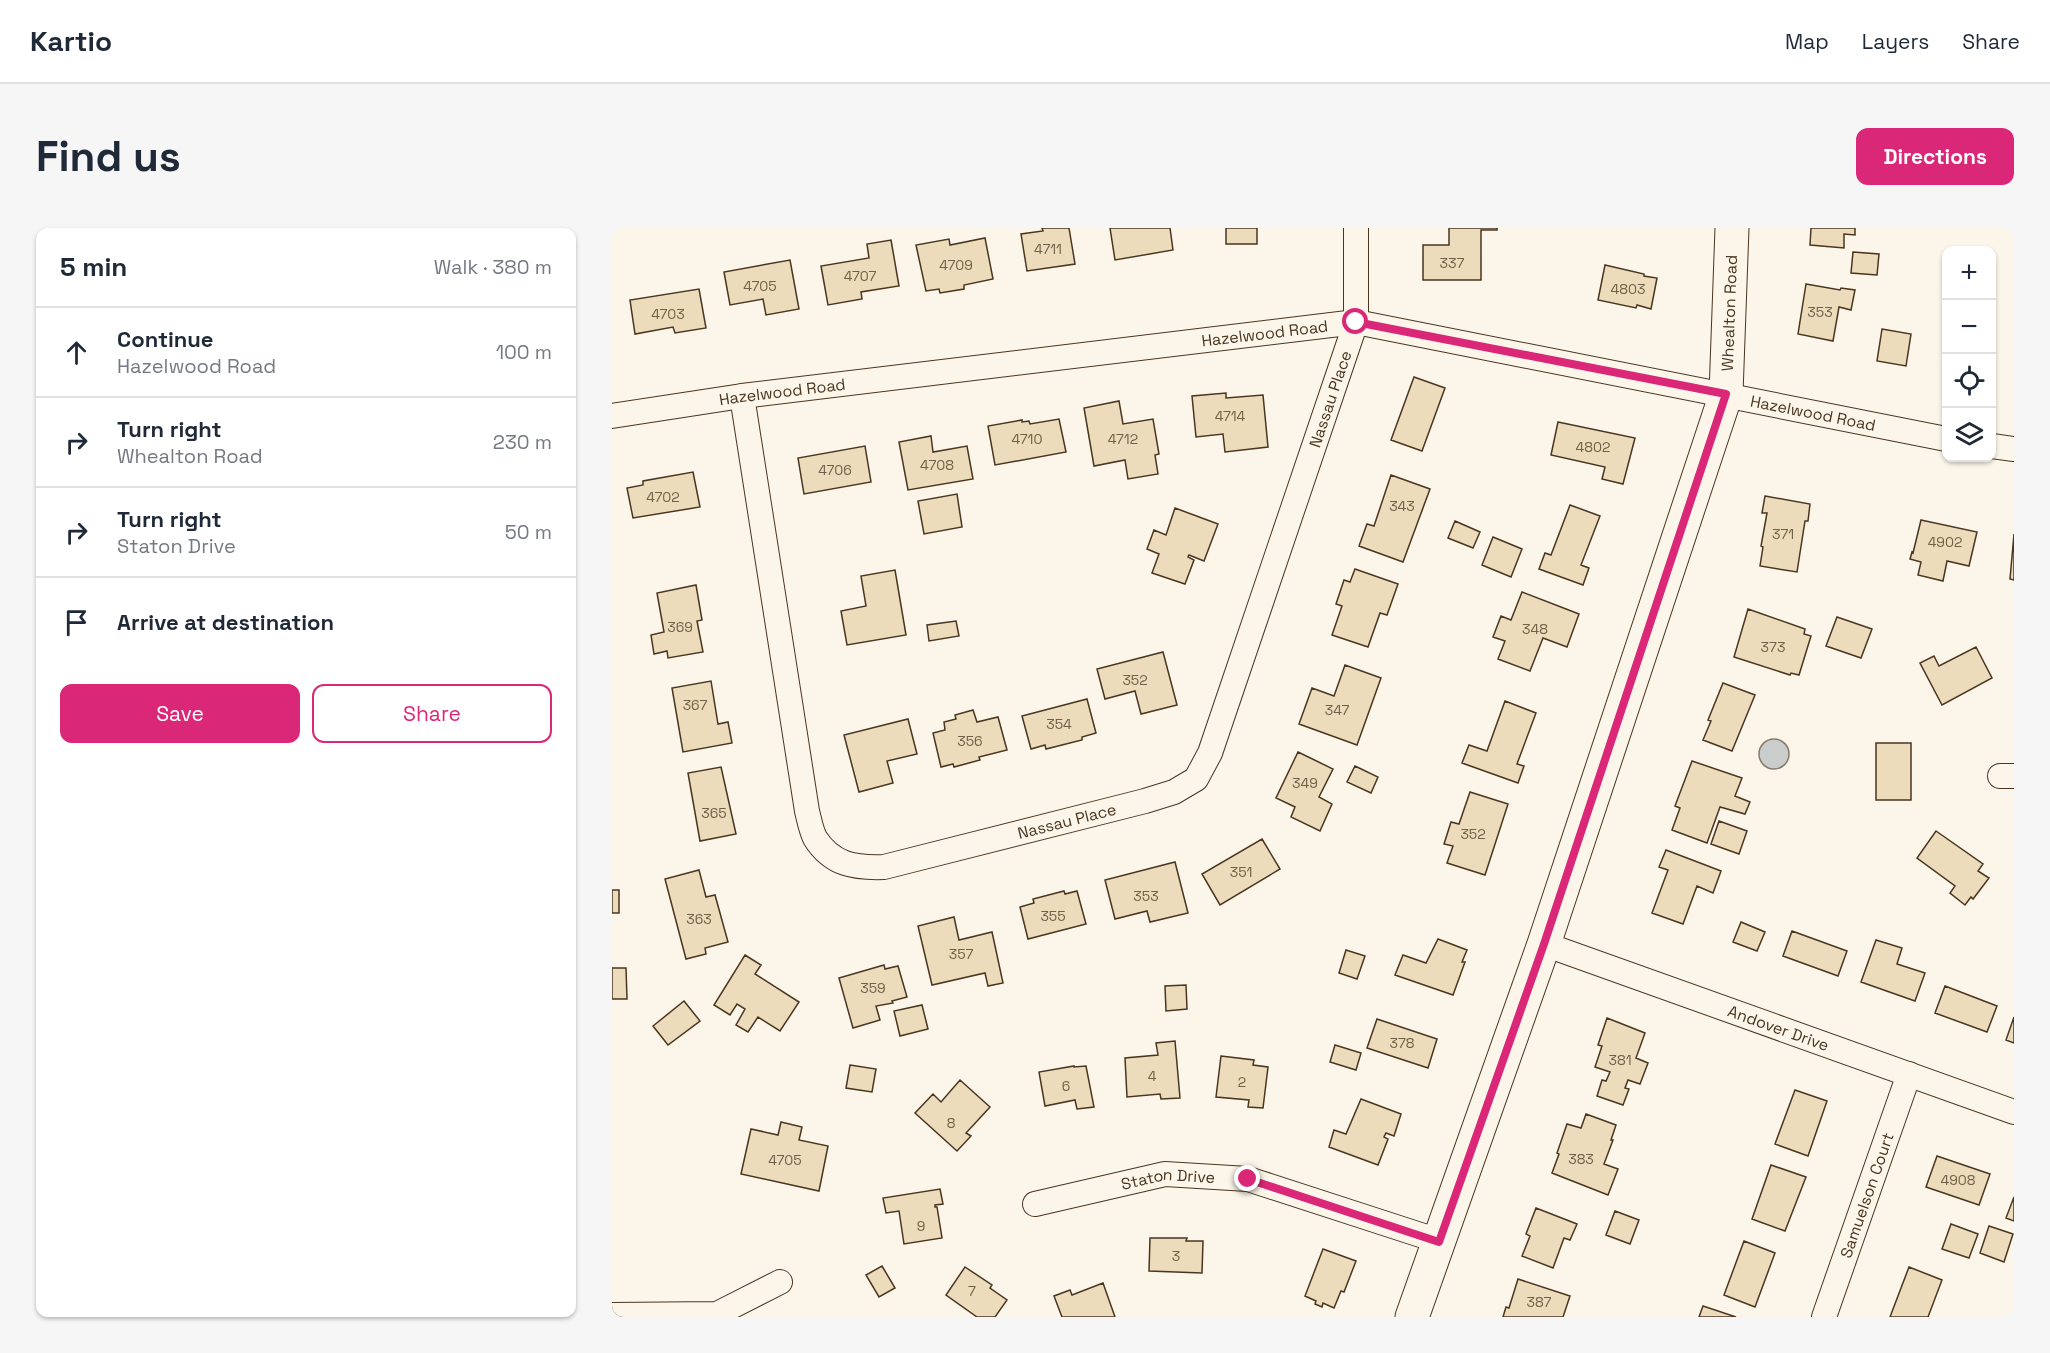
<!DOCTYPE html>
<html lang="en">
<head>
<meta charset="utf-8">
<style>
	body { margin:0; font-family:"Space Grotesk",sans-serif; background:#f6f6f7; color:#1f2937 }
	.controls { position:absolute; right:18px; top:18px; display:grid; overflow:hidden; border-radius:12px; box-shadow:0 2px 4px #0004 }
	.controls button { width:54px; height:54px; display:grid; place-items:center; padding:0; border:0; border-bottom:2px solid #e0e1e3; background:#fff; color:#1f2937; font:30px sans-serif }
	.stop { position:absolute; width:18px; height:18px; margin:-14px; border:4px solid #db2777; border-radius:50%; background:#fff }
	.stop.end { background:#db2777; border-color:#fff; box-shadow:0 2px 6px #0008 }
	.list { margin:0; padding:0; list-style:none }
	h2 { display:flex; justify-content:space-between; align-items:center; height:78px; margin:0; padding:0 24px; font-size:26px }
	h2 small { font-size:20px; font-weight:400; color:#747a83 }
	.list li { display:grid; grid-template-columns:39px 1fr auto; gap:18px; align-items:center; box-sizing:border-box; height:90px; padding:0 24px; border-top:2px solid #e0e1e3 }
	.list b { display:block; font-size:22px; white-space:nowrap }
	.list p { margin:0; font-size:20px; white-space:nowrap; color:#747a83 }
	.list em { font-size:20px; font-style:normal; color:#747a83 }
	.actions { display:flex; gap:12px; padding:18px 24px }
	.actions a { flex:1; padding:14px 0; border:2px solid #db2777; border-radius:12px; text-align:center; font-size:21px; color:#db2777 }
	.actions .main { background:#db2777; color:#fff }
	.icon { flex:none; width:33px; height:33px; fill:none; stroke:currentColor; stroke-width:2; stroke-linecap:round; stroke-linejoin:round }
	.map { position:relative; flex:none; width:1402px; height:1089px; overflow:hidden; border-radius:12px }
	header { display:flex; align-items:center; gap:36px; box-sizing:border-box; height:84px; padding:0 30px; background:#fff; border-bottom:2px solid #e0e1e3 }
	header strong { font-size:28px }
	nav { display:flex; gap:33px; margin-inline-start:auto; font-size:21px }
	.intro { display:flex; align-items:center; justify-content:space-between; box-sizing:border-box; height:144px; padding:0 36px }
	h1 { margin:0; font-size:42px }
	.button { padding:15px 27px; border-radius:12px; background:#db2777; color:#fff; font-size:21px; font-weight:700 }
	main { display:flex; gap:36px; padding:0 36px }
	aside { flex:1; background:#fff; border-radius:12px; box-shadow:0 2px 4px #0004 }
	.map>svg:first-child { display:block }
	.water { fill:#c9cecd; stroke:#887966; stroke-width:1.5 }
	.building { fill:#ecdcbc; stroke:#4a3520; stroke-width:1.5 }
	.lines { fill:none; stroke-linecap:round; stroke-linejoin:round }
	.street-casing { stroke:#4a3520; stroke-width:26 }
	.secondary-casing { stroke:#4a3520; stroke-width:35 }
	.street { stroke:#fbf6e9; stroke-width:24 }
	.secondary { stroke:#fbf6e9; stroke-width:33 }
	.route { stroke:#db2777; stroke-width:8 }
	.labels { text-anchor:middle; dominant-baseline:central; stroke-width:4.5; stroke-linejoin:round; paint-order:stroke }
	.number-label { font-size:14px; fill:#725f47 }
	.street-label { font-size:16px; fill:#4a3520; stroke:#fbf6e9 }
</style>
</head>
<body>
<header>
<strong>Kartio</strong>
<nav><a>Map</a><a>Layers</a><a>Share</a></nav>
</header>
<div class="intro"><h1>Find us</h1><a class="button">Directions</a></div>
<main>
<aside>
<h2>5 min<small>Walk · 380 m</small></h2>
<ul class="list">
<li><svg class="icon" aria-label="ahead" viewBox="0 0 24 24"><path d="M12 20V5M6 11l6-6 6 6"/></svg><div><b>Continue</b><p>Hazelwood Road</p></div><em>100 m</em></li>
<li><svg class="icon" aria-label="right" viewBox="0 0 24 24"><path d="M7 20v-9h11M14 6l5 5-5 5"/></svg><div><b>Turn right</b><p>Whealton Road</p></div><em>230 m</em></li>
<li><svg class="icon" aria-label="right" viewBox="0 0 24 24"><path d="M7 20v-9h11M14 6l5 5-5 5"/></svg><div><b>Turn right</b><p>Staton Drive</p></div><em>50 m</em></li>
<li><svg class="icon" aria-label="arrive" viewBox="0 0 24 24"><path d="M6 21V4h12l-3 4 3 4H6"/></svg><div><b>Arrive at destination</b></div></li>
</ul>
<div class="actions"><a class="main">Save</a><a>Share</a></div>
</aside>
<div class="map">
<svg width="1402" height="1089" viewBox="0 0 1402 1089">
	<rect width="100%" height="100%" fill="#fbf6e9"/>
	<!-- water -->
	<path class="water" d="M1147 526a15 15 0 1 1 30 0a15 15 0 1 1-30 0Z"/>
	<!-- building -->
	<path class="building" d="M430,0H457L463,36L415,43L409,6L431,3Z
		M498,0H558L561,22L503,32Z
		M614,0H645V16H614Z
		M837,0H885V2H869V52H811V17H837Z
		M1199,0H1243V7L1232,6V20L1198,17Z
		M373,10L381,51L352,57V61L328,65L327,61L314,63L304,17L337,11L338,17Z
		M279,12L287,58L249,64L250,71L216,77L209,38L257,30L255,16Z
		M1241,24L1267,26L1265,47L1239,45Z
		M178,32L187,81L154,87L151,71L118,77L112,44Z
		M993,37L1032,46V48L1045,50L1039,81L1025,77L1024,80L986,72Z
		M1194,56L1228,62L1229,60L1243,62L1239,82L1227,79L1221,113L1186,106Z
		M87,61L94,100L63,105L61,99L23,106L18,72Z
		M1270,101L1299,106L1294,138L1265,133Z
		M802,149L833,160L810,223L779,212Z
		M614,165V170L651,167L656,219L613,224L611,206L584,209L580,168Z
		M507,173L511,196L541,191L547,226L543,227L546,246L516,251L513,232L482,238L472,180Z
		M447,191L454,224L383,237L376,198L410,192V194L417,193L418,196Z
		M946,194L1023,210L1011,256L990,251L993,239L939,227Z
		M319,208L321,224L355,218L361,251L296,262L287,214Z
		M253,218L259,254L192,266L186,230Z
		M81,244L88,279L21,290L15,260L31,257V253Z
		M779,247L818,261L791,334L747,318L755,296L762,298Z
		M345,266L350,299L312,306L306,273Z
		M1153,268L1198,276L1196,293H1193L1185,344L1148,338L1151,319L1149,318L1155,285H1150Z
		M958,277L988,288L969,337L977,340L971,357L927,341L933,325L939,327Z
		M563,280L606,296L592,333L577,327L576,329L582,332L573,356L540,345L547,326L535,321L542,302L554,307Z
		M1309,292L1365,304L1357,338L1335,333L1331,353L1306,347L1309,334L1298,331L1300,324L1301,325Z
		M843,293L868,304L861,320L836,310Z
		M1402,306V352L1398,351Z
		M881,309L910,321L899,349L870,337Z
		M743,341L786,356L775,387L768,385L756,419L720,407L730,378L724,376L732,352L738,354Z
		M283,342L294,407L235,417L229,383L254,378L249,348Z
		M84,357L90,392L85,393L91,424L56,430L55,423L42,426L39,407L52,404L45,365Z
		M910,364L967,386L955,419L931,410L918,443L886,431L893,413L881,409L889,388L899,392Z
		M1136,381L1193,401L1192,406L1199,408L1187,447L1179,445L1178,447L1122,429Z
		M1225,389L1260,401L1249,430L1214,418Z
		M344,393L347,408L317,413L315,397Z
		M1364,419L1380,450L1330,477L1308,435L1322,428L1327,438Z
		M551,424L565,477L529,486L523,463L493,471L485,441Z
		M733,437L769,450L745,517L687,496L700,460L722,468Z
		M99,453L106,496L116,494L120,515L71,524L60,460Z
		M1111,455L1143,467L1120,523L1091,512L1099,493L1096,492Z
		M475,471L484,505L470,509V512L434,521L433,517L419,521L410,488Z
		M893,473L924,485L905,536L912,538L906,555L850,535L857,517L875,523Z
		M361,482L365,494L386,489L395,522L367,529L368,532L342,539L341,536L329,539L321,505L333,502L332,494L344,491L343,487Z
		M296,491L305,526L275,533L281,555L247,564L232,507Z
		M1264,515H1299V572H1264Z
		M686,524L721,541L707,569L720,576L708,603L679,589L683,579L664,570Z
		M1080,533L1130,550L1123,568L1138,574L1133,586L1108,579L1095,615L1060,602L1068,580L1063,578Z
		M743,538L766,549L759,565L735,554Z
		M109,539L124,606L88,613L76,545Z
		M858,564L896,576L873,647L835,635L841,618L832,616L839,594L847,596Z
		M1107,593L1135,603L1127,626L1099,616Z
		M1324,603L1371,636L1366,643L1377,650L1361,671L1359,669L1353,677L1338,665L1343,658L1305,630Z
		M650,611L668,641L608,677L590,646Z
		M1054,622L1109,643L1101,665L1085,658L1071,696L1040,685L1056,642L1047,639Z
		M563,634L576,685L538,694L535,683L503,691L493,652Z
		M87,642L94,669L103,667L116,714L93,720L94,726L74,731L53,651Z
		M0,662H7V685H0Z
		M452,663L453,666L465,663L474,696L416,711L408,679L422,675L421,671Z
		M342,689L347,712L380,704L391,755L376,758L373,745L320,757L306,698Z
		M1129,694L1153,704L1145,723L1121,714Z
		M1180,703L1235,723L1226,748L1171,728Z
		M826,711L855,722L850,734H853L841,767L783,747L791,727L814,735Z
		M1264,712L1290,720L1285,736L1313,745L1303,773L1249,754Z
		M734,722L753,728L745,751L727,745Z
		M133,727L149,737L143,746L187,774L168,803L146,789L136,804L124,797L133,781L125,776L118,787L102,777Z
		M272,737L273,741L286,738L295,769L280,773L281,775L264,778L268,792L241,800L227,750Z
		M0,740H14L15,771H0Z
		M574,757L575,781L554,783L553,758Z
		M1333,758L1385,778L1375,804L1323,785Z
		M72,773L88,793L56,817L41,798Z
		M310,777L316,801L288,808L282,783Z
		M1402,789V815L1394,812Z
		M995,790L1033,805L1024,830L1036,835L1028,856L1016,852L1013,860L1017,861L1011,877L985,868L990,852L994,853L998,844L983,839L990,818L986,817Z
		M765,791L825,811L816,840L755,820Z
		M563,813L568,870L549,871L548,866L515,869L513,830L546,827L544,815Z
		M723,817L749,825L744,842L718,834Z
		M609,828L642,832L641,837L656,839L651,880L636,879L637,872L604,869Z
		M238,837L264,841L260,864L234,860Z
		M462,838V839L474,838L482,879L465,881L463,872L433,878L427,844Z
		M348,852L378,879L354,905L359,908L345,923L303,885L321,866L329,874Z
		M1183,862L1215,873L1196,928L1163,916Z
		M749,871L789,886L782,908L774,905L772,909L776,911L766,937L717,919L722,902L734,906Z
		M974,886L1004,897L999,912H1001L992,936L1006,941L996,967L940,945L947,926L945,925L955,896L969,900Z
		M169,894L190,899L187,912L216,918L207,963L129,946L139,901L166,907Z
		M1325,928L1378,946L1367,977L1314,959Z
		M1159,937L1194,949L1173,1003L1140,991Z
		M328,961L331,976L323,977V979H325L330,1010L292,1016L287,983L274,985L271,970Z
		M1402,969V993L1394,990Z
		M924,980L965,996L958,1012L952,1010L941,1040L910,1028L918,1008L914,1006Z
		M1003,983L1027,992L1018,1016L994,1007Z
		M1339,996L1366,1006L1357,1030L1330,1021Z
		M1377,998L1401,1006L1392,1034L1368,1025Z
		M538,1010H575L574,1013H591L590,1045L537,1043Z
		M1132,1013L1163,1025L1143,1079L1112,1067Z
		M711,1021L744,1033L732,1064L729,1063L722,1080L711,1075L710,1079L703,1076L704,1073L693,1068Z
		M270,1038L283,1060L267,1069L254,1047Z
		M353,1039L380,1057L378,1060L395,1072L383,1089H365L334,1067Z
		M1297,1039L1330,1052L1316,1089H1278Z
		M906,1051L958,1068L951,1089H891L894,1079L897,1080Z
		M491,1055L503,1089H450L442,1068L458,1062L460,1067Z
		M1091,1078L1124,1089H1087Z"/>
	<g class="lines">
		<!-- street casing -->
		<g class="street-casing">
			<g id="street">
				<path id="s1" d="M130,168L195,583C197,591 199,602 203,610C220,637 243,640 272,639L533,573L562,564L584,551L598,525L744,94V0"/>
				<path id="s2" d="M0,188L130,168L744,94L1334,211"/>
				<path d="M1380,218L1402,221"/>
				<path d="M1388,548H1402"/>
				<path id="s3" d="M932,716L1402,884"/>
				<path id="s4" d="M423,976L553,946L636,951L827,1013"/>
				<path d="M0,1087L105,1086L168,1054"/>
				<path id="s5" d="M1212,1089L1297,846"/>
			</g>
		</g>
		<!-- secondary casing -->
		<g class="secondary-casing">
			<g id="secondary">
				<path id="s6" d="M800,1089L932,716L1114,166L1120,0"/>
			</g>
		</g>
		<!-- street -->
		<use href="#street" class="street"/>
		<!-- secondary -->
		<use href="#secondary" class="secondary"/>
	</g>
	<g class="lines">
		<!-- route -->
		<path class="route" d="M636,951L827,1014L932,716L1114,166L744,94"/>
	</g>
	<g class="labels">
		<!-- number labels -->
		<g class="number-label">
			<text x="436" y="21">4711</text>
			<text x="840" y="35">337</text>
			<text x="344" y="37">4709</text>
			<text x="248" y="48">4707</text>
			<text x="148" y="58">4705</text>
			<text x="1016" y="61">4803</text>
			<text x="1208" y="84">353</text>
			<text x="56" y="86">4703</text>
			<text x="618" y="188">4714</text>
			<text x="415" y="211">4710</text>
			<text x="511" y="211">4712</text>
			<text x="981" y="219">4802</text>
			<text x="325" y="237">4708</text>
			<text x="223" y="242">4706</text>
			<text x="51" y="269">4702</text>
			<text x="790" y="278">343</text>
			<text x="1171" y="306">371</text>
			<text x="1333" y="314">4902</text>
			<text x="68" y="399">369</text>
			<text x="923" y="401">348</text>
			<text x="1161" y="419">373</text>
			<text x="523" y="452">352</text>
			<text x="83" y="477">367</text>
			<text x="725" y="482">347</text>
			<text x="447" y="496">354</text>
			<text x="358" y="513">356</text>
			<text x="693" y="555">349</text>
			<text x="102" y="585">365</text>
			<text x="861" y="606">352</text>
			<text x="629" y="644">351</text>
			<text x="534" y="668">353</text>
			<text x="441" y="688">355</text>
			<text x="87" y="691">363</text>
			<text x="349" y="726">357</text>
			<text x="261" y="760">359</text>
			<text x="790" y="815">378</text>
			<text x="1008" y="832">381</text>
			<text x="540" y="848">4</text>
			<text x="630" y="854">2</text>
			<text x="454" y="858">6</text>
			<text x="339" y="895">8</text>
			<text x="969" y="931">383</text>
			<text x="173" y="932">4705</text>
			<text x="1346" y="952">4908</text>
			<text x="309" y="998">9</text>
			<text x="564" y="1028">3</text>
			<text x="360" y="1063">7</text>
			<text x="927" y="1074">387</text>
		</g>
		<!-- street labels -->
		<g class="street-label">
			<text stroke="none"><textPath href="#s6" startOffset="1056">Whealton Road</textPath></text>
			<text stroke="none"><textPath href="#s2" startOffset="658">Hazelwood Road</textPath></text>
			<text stroke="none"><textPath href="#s2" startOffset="172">Hazelwood Road</textPath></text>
			<text stroke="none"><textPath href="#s1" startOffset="1256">Nassau Place</textPath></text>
			<text stroke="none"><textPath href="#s2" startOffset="1216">Hazelwood Road</textPath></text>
			<text stroke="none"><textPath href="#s1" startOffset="716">Nassau Place</textPath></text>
			<text stroke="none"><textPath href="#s3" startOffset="249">Andover Drive</textPath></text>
			<text stroke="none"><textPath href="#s4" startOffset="136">Staton Drive</textPath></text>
			<text stroke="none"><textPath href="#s5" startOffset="129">Samuelson Court</textPath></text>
		</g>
	</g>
</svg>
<div class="controls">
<button>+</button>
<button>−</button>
<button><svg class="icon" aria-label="locate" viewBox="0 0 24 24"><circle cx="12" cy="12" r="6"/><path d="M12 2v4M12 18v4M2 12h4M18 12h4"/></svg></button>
<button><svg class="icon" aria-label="layers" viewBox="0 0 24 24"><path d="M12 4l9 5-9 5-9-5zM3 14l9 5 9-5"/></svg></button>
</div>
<div class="stop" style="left:744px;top:94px"></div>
<div class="stop end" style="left:636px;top:951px"></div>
</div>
</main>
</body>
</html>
